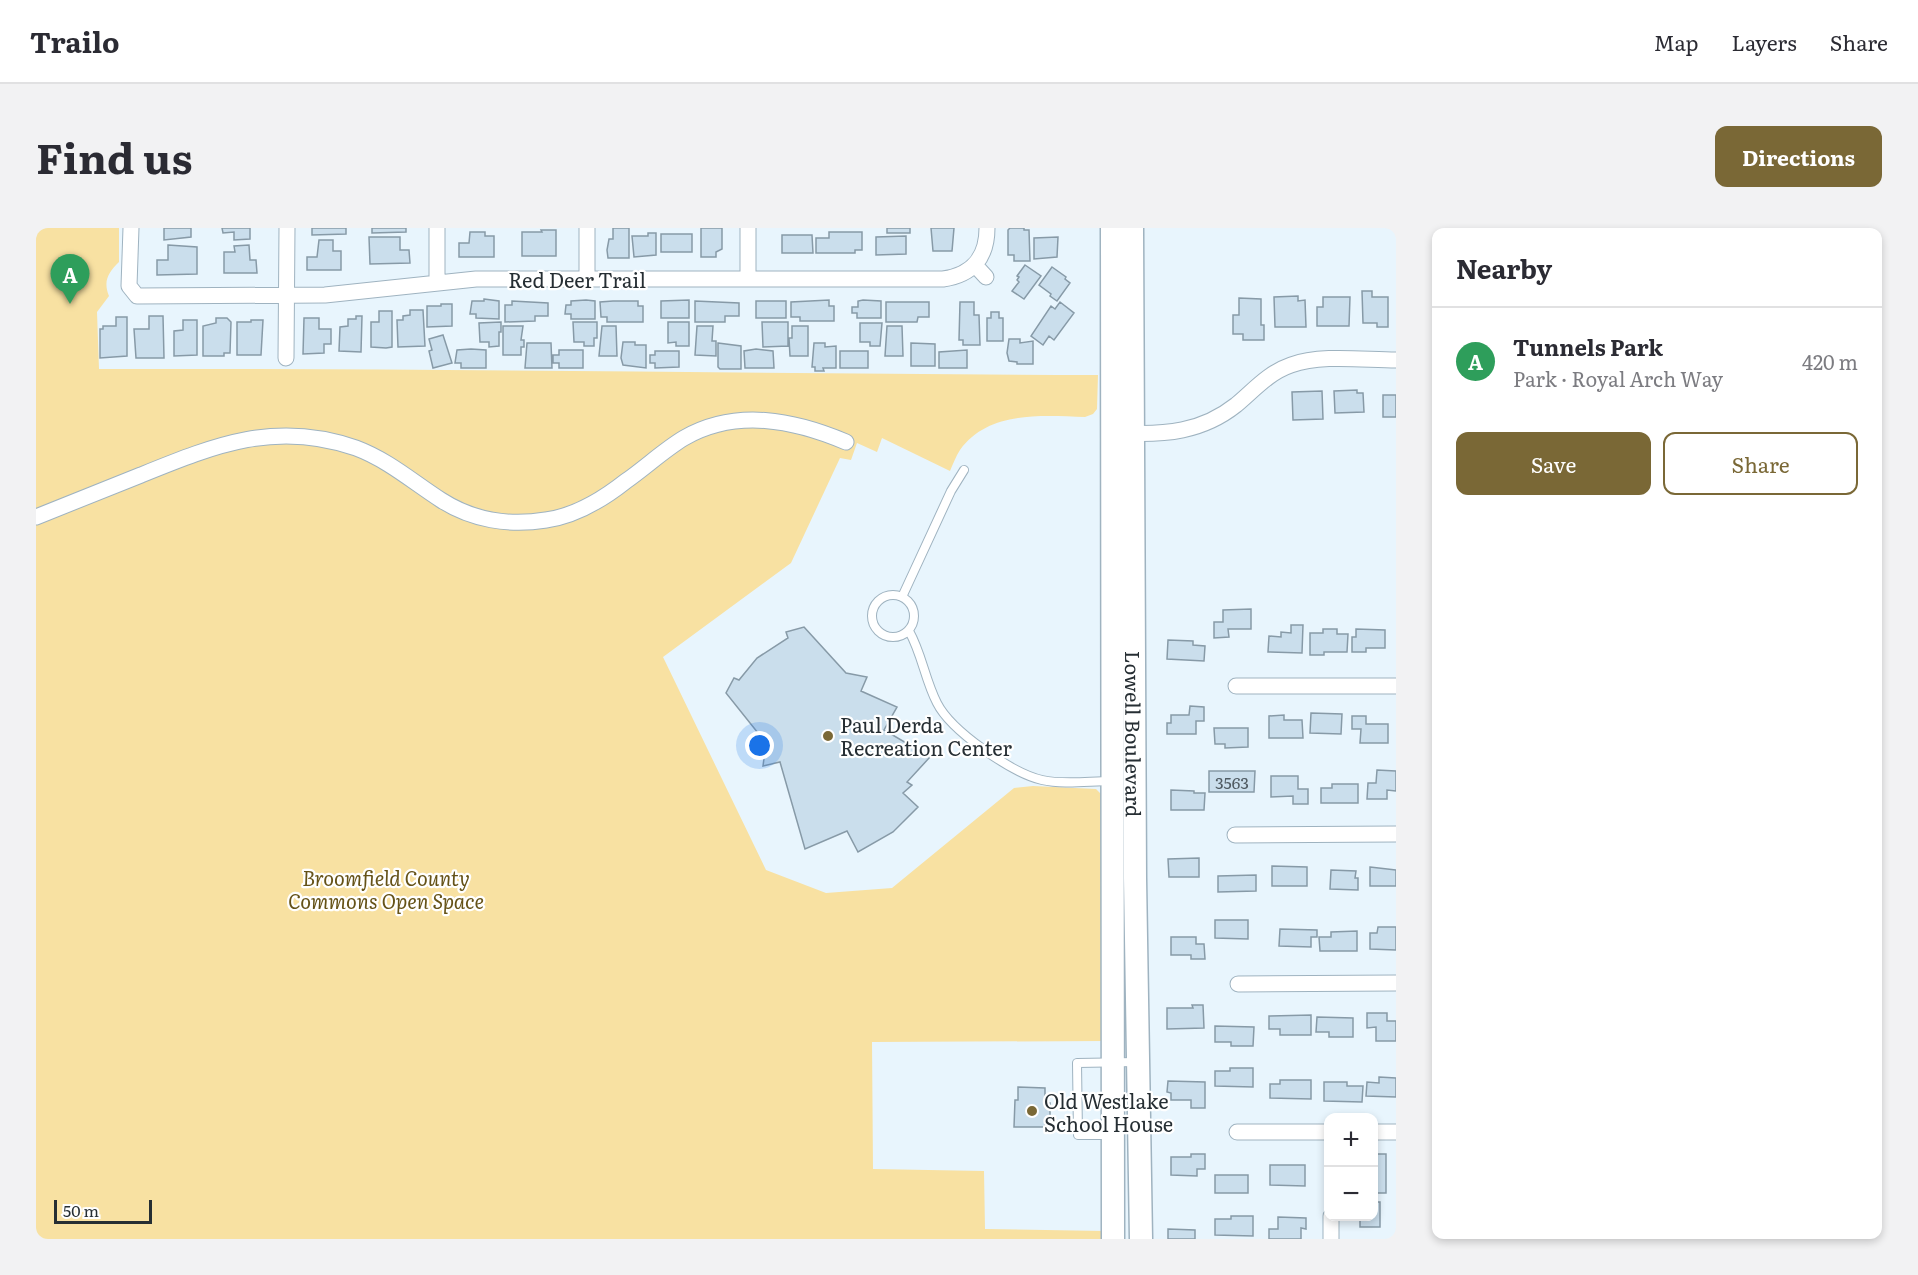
<!DOCTYPE html>
<html lang="en">
<head>
<meta charset="utf-8">
<style>
	body { margin:0; font-family:Literata,serif; background:#f2f2f3; color:#2b2b33 }
	.controls { position:absolute; right:18px; bottom:18px; display:grid; overflow:hidden; border-radius:12px; box-shadow:0 3px 9px #0003 }
	.controls button { width:54px; height:54px; display:grid; place-items:center; padding:0; border:0; border-bottom:2px solid #e1e1e2; background:#fff; color:#2b2b33; font:30px sans-serif }
	.scale { position:absolute; left:18px; bottom:15px; width:98px; box-sizing:border-box; padding-left:6px; border:3px solid #262e33; border-top:0; font-size:16px; line-height:21px; white-space:nowrap; color:#262e33; -webkit-text-stroke:4px #fff; paint-order:stroke }
	.you { position:absolute; left:724px; top:518px; width:21px; height:21px; margin:-15px; border:4px solid #fff; border-radius:50%; background:#1a73e8; box-shadow:0 0 0 9px #1a73e833 }
	.badge { display:grid; place-items:center; width:39px; height:39px; border-radius:50%; background:#7a6836; color:#fff; font-size:20px; font-weight:700 }
	.pin { position:absolute; translate:-50% -50px; filter:drop-shadow(0 2px 3px #0008) }
	.pin::after { content:''; position:absolute; top:32px; width:21px; height:18px; background:inherit; clip-path:polygon(0 0,100% 0,50% 100%) }
	.list { margin:0; padding:0; list-style:none }
	h2 { display:flex; justify-content:space-between; align-items:center; height:78px; margin:0; padding:0 24px; font-size:26px }
	h2 small { font-size:20px; font-weight:400; color:#7c7c81 }
	.list li { display:grid; grid-template-columns:39px 1fr auto; gap:18px; align-items:center; box-sizing:border-box; height:108px; padding:0 24px; border-top:2px solid #e1e1e2 }
	.list b { display:block; font-size:22px; white-space:nowrap }
	.list p { margin:0; font-size:20px; white-space:nowrap; color:#7c7c81 }
	.list em { font-size:20px; font-style:normal; color:#7c7c81 }
	.actions { display:flex; gap:12px; padding:18px 24px }
	.actions a { flex:1; padding:14px 0; border:2px solid #7a6836; border-radius:12px; text-align:center; font-size:21px; color:#7a6836 }
	.actions .main { background:#7a6836; color:#fff }
	.map { position:relative; flex:none; width:1360px; height:1011px; overflow:hidden; border-radius:12px }
	header { display:flex; align-items:center; gap:36px; box-sizing:border-box; height:84px; padding:0 30px; background:#fff; border-bottom:2px solid #e1e1e2 }
	header strong { font-size:28px }
	nav { display:flex; gap:33px; margin-inline-start:auto; font-size:21px }
	.intro { display:flex; align-items:center; justify-content:space-between; box-sizing:border-box; height:144px; padding:0 36px }
	h1 { margin:0; font-size:42px }
	.button { padding:15px 27px; border-radius:12px; background:#7a6836; color:#fff; font-size:21px; font-weight:700 }
	main { display:flex; gap:36px; padding:0 36px }
	aside { flex:1; background:#fff; border-radius:12px; box-shadow:0 3px 9px #0003 }
	.map>svg:first-child { display:block }
	.green { fill:#f8e1a2 }
	.building { fill:#cadeec; stroke:#879aa7; stroke-width:1.5 }
	.lines { fill:none; stroke-linecap:round; stroke-linejoin:round }
	.lane-casing { stroke:#9fb3c0; stroke-width:10 }
	.street-casing { stroke:#9fb3c0; stroke-width:17 }
	.secondary-casing { stroke:#9fb3c0; stroke-width:25 }
	.lane { stroke:#fff; stroke-width:8 }
	.street { stroke:#fff; stroke-width:15 }
	.secondary { stroke:#fff; stroke-width:22 }
	.poi-dot { fill:#7a6836; stroke:#fff; stroke-width:2 }
	.labels { text-anchor:middle; dominant-baseline:central; stroke-width:4.5; stroke-linejoin:round; paint-order:stroke }
	.number-label { font-size:16px; fill:#4f5a61 }
	.street-label { font-size:20px; fill:#262e33; stroke:#fff }
	.poi-label { font-size:20px; fill:#262e33; stroke:#fff; text-anchor:start }
	.park-label { font-size:20px; font-style:italic; fill:#655217; stroke:#fff }
</style>
</head>
<body>
<header>
<strong>Trailo</strong>
<nav><a>Map</a><a>Layers</a><a>Share</a></nav>
</header>
<div class="intro"><h1>Find us</h1><a class="button">Directions</a></div>
<main>
<div class="map">
<svg width="1360" height="1011" viewBox="0 0 1360 1011">
	<rect width="100%" height="100%" fill="#e8f5fd"/>
	<!-- green -->
	<path class="green" d="M0,0H83V34C72,45 67,53 73,68L61,84L63,141C396,140 729,146 1062,147L1061,181L1057,186L1049,189C1006,188 953,182 924,222C920,228 917,236 914,243L846,210L841,224L821,215L815,232L804,230L755,335L627,429L730,642L790,665L856,660L978,560L997,558L1060,561L1069,570V813L836,814L837,941L948,943L949,1001L1068,1003V1011H0Z"/>
	<!-- building -->
	<path class="building" d="M128,0H155V9L128,12Z
		M186,0H214V11L198,12V4L187,5Z
		M276,0H310V6L276,7Z
		M336,0H370V4L336,5Z
		M577,0H593V30H572L571,22L573,11H577Z
		M665,0H686V21L680,24V29H665Z
		M851,0H874V5H851Z
		M895,0H918L916,23H897Z
		M974,0H988V2H993L994,33H978V27H972V2Z
		M505,2H520V28H486V4H506Z
		M434,4H449V8H458V29H423V15H433Z
		M793,4H826V22H819V25H780V10H793Z
		M612,5H620V27L598,29L596,8H612Z
		M625,6H656V24H625Z
		M746,7H776L777,25H746Z
		M870,8V26L840,27V9Z
		M333,9H364V22H373L374,35L334,36Z
		M1022,9L1021,29L998,31V10Z
		M283,12H297V23H305V42H271V29H281Z
		M132,17L161,19V46L121,47V32H132Z
		M213,17L214,32H220L221,45H188V24H199L198,18Z
		M989,37L1005,48L988,71L976,63L983,54L981,52L983,49L981,48Z
		M1016,39L1030,49L1029,51L1034,55L1021,73L1014,68L1015,66L1003,57Z
		M1326,63H1336V69H1352V99H1341V95H1327Z
		M1262,68V73L1269,72L1270,99H1239L1238,69Z
		M1287,69H1314L1313,98H1281V79H1287Z
		M1203,70L1225,71V97H1228V112H1207V106H1197V87H1203Z
		M448,71L463,73V91L440,90V86H434L436,73H448Z
		M550,72L559,73V91H535V86H529L530,77H535V73Z
		M653,72V90H625V73Z
		M793,72V78H798V93H764V89H755V74Z
		M827,72L845,73V90H821V85H816V79H822V73Z
		M476,73L512,75V88H499V93L469,94V77H476Z
		M577,73H602V78H607V94H571V89H565L564,74Z
		M659,73L703,75V88H689V94H659Z
		M720,73H750V90H720Z
		M850,74H893V89H882L881,94H850Z
		M924,74H938V87H943L944,117H927V112H923Z
		M1024,74L1038,85L1018,112L1013,108L1007,117L995,108L1015,78L1019,81Z
		M405,76H416V98L391,99V78H405Z
		M374,82H387L389,118L362,119L361,92H367V88L374,87Z
		M343,83H356V119L350,120L335,119V94H343Z
		M955,84H963V90H967V113H951V90H955Z
		M113,88H127L128,130H100L98,101H113Z
		M320,88H326L325,124L303,123L304,99L312,98V91H320Z
		M80,89H91V128L64,130V101H67V98H80Z
		M180,90H191L195,94L194,125H188V128H167V98L180,95Z
		M268,90H283V101H295V116H288V125L267,126Z
		M147,92H161V127L138,128V103L147,102Z
		M215,92H227L225,127H201V94H215Z
		M465,94V104H463V118L453,119V114H444L443,95Z
		M537,94H561V110H558V118H548V114H538Z
		M632,94H653V118H640V114L632,115Z
		M726,94H752V118L727,119Z
		M824,95H846L844,118H834V114H824Z
		M467,98H487L485,112H488V119H485V127H467Z
		M566,98H580L581,128H563Z
		M661,98H677L676,113H680V128L659,127Z
		M756,98H772V128H754L753,110H756Z
		M851,98H866L867,128H849Z
		M407,107L416,135L397,140L393,123L396,122L393,111Z
		M973,111H984V115L997,113V136H981V134L973,133L971,125Z
		M587,114H599V117H610V140L587,137L585,130Z
		M491,115H515L516,140H489Z
		M682,115L705,118V141H684L682,139Z
		M778,115H789V119L800,118V140H787L788,143H779V139H776Z
		M875,115L899,116V138H875Z
		M435,121L450,122V140H425V135H419L421,122Z
		M720,121L737,123L738,140H709L708,123Z
		M523,122H547V140H523V135H517V127H523Z
		M931,122V140H903V124Z
		M619,123H643V139L619,140V135H614V127H619Z
		M804,123H832V140H804Z
		M1321,162V165H1327L1328,184L1299,185L1298,163Z
		M1286,163L1287,191L1257,192L1256,164Z
		M1347,167H1360V189H1347Z
		M1215,381V401H1192L1193,409L1178,410V394H1187V382Z
		M1255,397H1267L1266,425L1232,424L1233,408L1245,409V404L1255,405Z
		M768,399L810,445L831,449L825,463L861,479L848,502L894,529L871,554L876,557L867,565L882,579L857,604L822,624L811,603L769,621L744,534L727,538L730,515L690,465L698,450L703,452L721,430L752,410L750,404Z
		M1287,401H1301V406H1312L1311,424H1288V427H1274V405H1287Z
		M1320,401L1349,402V420H1330V424H1316V409H1320Z
		M1132,412L1157,413V417L1169,418L1168,433L1131,431Z
		M1154,478L1168,479V493H1160V506H1131V495H1135V487H1153Z
		M1275,485L1306,486L1305,506L1274,505Z
		M1248,487V492H1266L1267,510H1233V488Z
		M1316,488H1330V496H1352V515H1324L1325,501H1316Z
		M1178,500H1212V519L1189,520V516H1179Z
		M1341,542L1360,543V563L1351,562V571H1331L1332,555H1340Z
		M1173,543H1219L1218,564H1173Z
		M1235,548H1262V561H1272V576H1257V568L1235,569Z
		M1296,556H1322V575H1285V560H1296Z
		M1135,562L1158,563V565H1169L1168,582H1135Z
		M1163,630V649H1133L1132,631Z
		M1236,638L1271,639V658H1236Z
		M1334,639L1360,642V658H1334Z
		M1295,642L1320,643L1319,650H1322V662L1294,661Z
		M1220,647V663L1182,664V648Z
		M1179,692H1212V711L1179,710Z
		M1342,699H1360V722L1334,721V705H1341Z
		M1244,701L1281,702V709H1275V719L1243,718Z
		M1321,703V723H1284L1283,709H1295V704Z
		M1135,709H1160V716H1168L1169,731H1155V727H1135Z
		M1156,777H1167L1168,800L1131,801V780H1157Z
		M1331,785H1351V793H1360V813H1340V799L1331,800Z
		M1275,787V807H1244V801H1233V788Z
		M1281,789L1317,790V809H1293V804H1280Z
		M1179,798L1218,799L1217,818H1195V814H1179Z
		M1194,840H1217V859L1179,858V843H1194Z
		M1343,849L1360,850V869L1330,868L1331,854L1343,855Z
		M1244,852H1275V871L1234,870V856H1244Z
		M1132,853L1169,854V880H1155V872H1135V865L1131,864Z
		M1288,854H1311V858H1327L1326,874L1288,873Z
		M982,859L1009,860V875H1014V892H1009V899H978L979,872H982Z
		M1155,926H1169V941H1161V948L1135,947V929H1155Z
		M1338,926H1350V965H1338Z
		M1234,937H1269V958L1234,957Z
		M1179,947H1212V965H1179Z
		M1338,971V974H1344V999H1324V988H1338Z
		M1195,988H1217V1008L1179,1007V991H1195Z
		M1242,989L1270,990V1001L1265,1000V1011H1233V1001H1242Z
		M1132,1001L1159,1002V1011H1132Z"/>
	<g class="lines">
		<!-- lane casing -->
		<g class="lane-casing">
			<path id="lane" d="M836 388a21 21 0 1 1 42 0a21 21 0 1 1-42 0Z
				M866,369L915,263L928,242
				M873,403C886,426 889,452 901,475C915,503 976,545 1006,552C1028,557 1053,553 1075,553
				M1076,907H1042L1041,835L1100,834"/>
		</g>
		<!-- street casing -->
		<g class="street-casing">
			<path id="street" d="M95,0L93,58L101,68L289,67L440,51H907C936,47 951,30 951,0
				M551,0V50
				M939,37L950,49
				M712,50V0
				M401,55V0
				M250,130L251,0
				M1087,205C1129,207 1166,204 1200,177C1218,162 1232,145 1255,137C1285,126 1328,132 1360,132
				M0,289C35,275 70,261 105,247C179,217 240,192 320,220C352,232 377,254 405,272C436,292 473,298 510,292C540,288 566,272 590,253C610,239 628,222 648,210C700,180 758,192 810,214
				M1200,458H1360
				M1199,607L1360,606
				M1202,756L1360,755
				M1201,904H1292
				M1338,904H1360
				M1295,988V1011"/>
		</g>
		<!-- secondary casing -->
		<g class="secondary-casing">
			<g id="secondary">
				<path d="M1076,0L1077,1011"/>
				<path id="s1" d="M1096,0L1099,650L1105,1011"/>
			</g>
		</g>
		<!-- lane -->
		<use href="#lane" class="lane"/>
		<!-- street -->
		<use href="#street" class="street"/>
		<!-- secondary -->
		<use href="#secondary" class="secondary"/>
	</g>
	<!-- markers -->
	<g class="poi-dot">
		<circle cx="792" cy="508" r="6"/>
		<circle cx="996" cy="883" r="6"/>
	</g>
	<g class="labels">
		<!-- number labels -->
		<g class="number-label">
			<text x="1196" y="554">3563</text>
		</g>
		<!-- street labels -->
		<g class="street-label">
			<text x="541" y="51">Red Deer Trail</text>
			<text stroke="none"><textPath href="#s1" startOffset="506">Lowell Boulevard</textPath></text>
		</g>
		<!-- poi labels -->
		<g class="poi-label">
			<text x="804" y="496">Paul Derda<tspan x="804" dy="23">Recreation Center</tspan></text>
			<text x="1008" y="872">Old Westlake<tspan x="1008" dy="23">School House</tspan></text>
		</g>
		<!-- park labels -->
		<g class="park-label">
			<text x="350" y="649">Broomfield County<tspan x="350" dy="23">Commons Open Space</tspan></text>
		</g>
	</g>
</svg>
<div class="controls">
<button>+</button>
<button>−</button>
</div>
<div class="scale">50 m</div>
<div class="you"></div>
<div class="pin badge" style="left:34px;top:76px;background:#2e9e5b">A</div>
</div>
<aside>
<h2>Nearby<small></small></h2>
<ul class="list">
<li><span class="badge" style="background:#2e9e5b">A</span><div><b>Tunnels Park</b><p>Park · Royal Arch Way</p></div><em>420 m</em></li>
</ul>
<div class="actions"><a class="main">Save</a><a>Share</a></div>
</aside>
</main>
</body>
</html>
